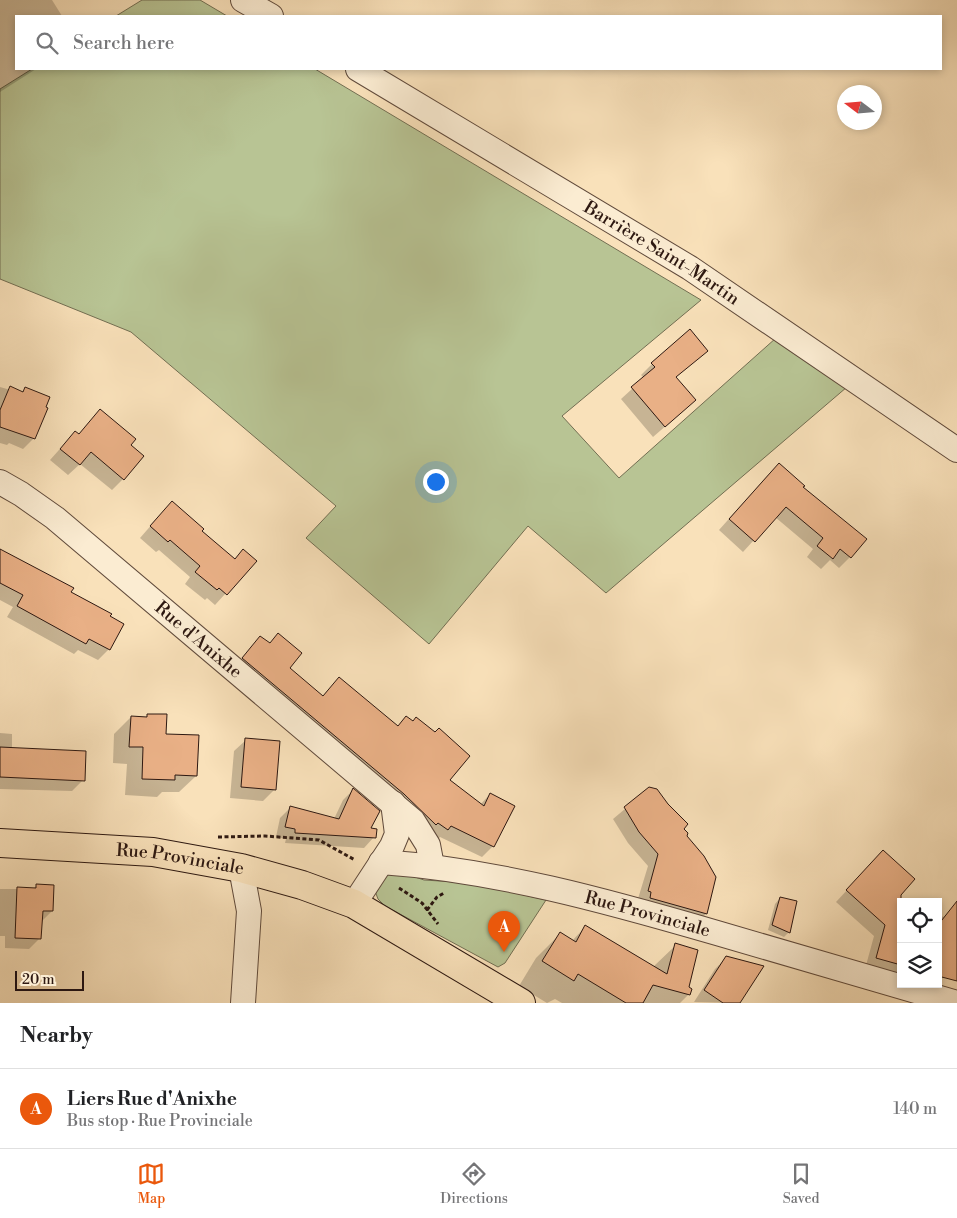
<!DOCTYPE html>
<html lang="en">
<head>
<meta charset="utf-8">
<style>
	body { margin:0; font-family:"Libre Bodoni",serif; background:#f6f6f6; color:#202124 }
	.controls { position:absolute; right:15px; bottom:15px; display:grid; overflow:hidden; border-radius:0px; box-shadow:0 2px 8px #0003 }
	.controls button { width:45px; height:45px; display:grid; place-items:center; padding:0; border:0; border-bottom:1px solid #e0e0e0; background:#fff; color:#202124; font:25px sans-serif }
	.compass { position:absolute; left:837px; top:85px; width:45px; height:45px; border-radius:50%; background:#fff; box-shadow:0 2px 8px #0003; rotate:286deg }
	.scale { position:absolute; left:15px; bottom:12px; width:69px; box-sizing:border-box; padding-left:5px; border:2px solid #2d1811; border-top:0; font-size:14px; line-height:18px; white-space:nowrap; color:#2d1811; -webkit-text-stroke:4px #fbecd2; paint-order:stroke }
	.you { position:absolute; left:435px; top:481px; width:18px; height:18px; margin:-12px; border:4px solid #fff; border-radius:50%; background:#1a73e8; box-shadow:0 0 0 8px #1a73e833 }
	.badge { display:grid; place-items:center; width:32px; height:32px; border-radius:50%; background:#ea580c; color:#fff; font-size:16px; font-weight:700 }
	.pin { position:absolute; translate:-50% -41px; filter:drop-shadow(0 1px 2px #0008) }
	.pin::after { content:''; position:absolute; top:26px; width:18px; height:15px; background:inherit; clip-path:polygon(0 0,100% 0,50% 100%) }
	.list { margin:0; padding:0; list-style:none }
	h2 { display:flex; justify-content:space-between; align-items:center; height:65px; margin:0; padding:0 20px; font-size:21px }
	h2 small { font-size:16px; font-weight:400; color:#757577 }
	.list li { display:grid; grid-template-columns:32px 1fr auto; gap:15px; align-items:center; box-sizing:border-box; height:80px; padding:0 20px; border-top:1px solid #e0e0e0 }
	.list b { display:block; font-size:19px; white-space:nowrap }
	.list p { margin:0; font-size:16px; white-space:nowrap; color:#757577 }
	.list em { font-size:16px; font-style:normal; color:#757577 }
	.icon { flex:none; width:28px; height:28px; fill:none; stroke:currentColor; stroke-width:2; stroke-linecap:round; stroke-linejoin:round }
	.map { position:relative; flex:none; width:957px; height:1003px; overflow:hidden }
	.search { position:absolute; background:#fff; box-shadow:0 2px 8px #0003; left:15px; right:15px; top:15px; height:55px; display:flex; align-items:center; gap:12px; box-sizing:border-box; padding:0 18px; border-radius:0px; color:#757577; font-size:19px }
	.sheet { height:145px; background:#fff }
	nav { display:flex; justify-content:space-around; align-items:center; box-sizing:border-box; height:70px; border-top:1px solid #e0e0e0; background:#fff; font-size:14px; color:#757577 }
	nav a { display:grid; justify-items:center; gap:2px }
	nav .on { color:#ea580c }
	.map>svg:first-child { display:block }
	.green { fill:#b8c494; stroke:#726e52 }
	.shadow { fill:#0003 }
	.building { fill:#e9b086; stroke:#2d1811 }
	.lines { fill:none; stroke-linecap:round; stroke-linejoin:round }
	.minor-casing { stroke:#604a3b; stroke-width:26 }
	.major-casing { stroke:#2d1811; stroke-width:30 }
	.path { stroke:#2d1811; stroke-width:3; stroke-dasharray:4 2.5; stroke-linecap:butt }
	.minor { stroke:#fbecd2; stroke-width:24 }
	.major { stroke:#f9e1ba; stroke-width:28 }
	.labels { text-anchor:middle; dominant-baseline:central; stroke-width:4; stroke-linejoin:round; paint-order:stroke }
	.street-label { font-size:18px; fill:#2d1811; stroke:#fbecd2 }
</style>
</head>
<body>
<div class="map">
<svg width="957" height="1003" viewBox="0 0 957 1003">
	<rect width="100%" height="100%" fill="#f9e1ba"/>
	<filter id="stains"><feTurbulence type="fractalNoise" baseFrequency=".004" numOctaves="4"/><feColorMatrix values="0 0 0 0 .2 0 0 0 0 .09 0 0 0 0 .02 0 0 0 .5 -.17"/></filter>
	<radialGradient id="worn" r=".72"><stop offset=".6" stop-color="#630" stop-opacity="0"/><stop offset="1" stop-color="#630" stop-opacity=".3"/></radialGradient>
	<!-- green -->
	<path class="green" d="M142,0H200L227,16H116Z
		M32,69H315L701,300L562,416L619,478L776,338L847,387L606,593L528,526L429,644L306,538L336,506L131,332L0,279V89Z
		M397,871L424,880L472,883L546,900L505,963L498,967L385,906L378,899L375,891L381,876Z"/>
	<!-- shadow -->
	<path class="shadow" d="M0,0H52L62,16H16V69H36L0,92Z
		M706,350L675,378L683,411L653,437L621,399L644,378L641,375L652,364Z
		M0,387L21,393L25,388L34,438L23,449L9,443L7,445L0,443Z
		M100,411L129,445L123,479L112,490L80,464L68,475L50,460L75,432L78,435Z
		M768,475L801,487L850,557L839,568L830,560L821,569L807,557L813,549L775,517L743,552L719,530Z
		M161,514L234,560L243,551L255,561L215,605L207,598L205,600L185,584L190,577L159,550L156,552L140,538Z
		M0,551L109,617V649L98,660L78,650L74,654L7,617L13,607L0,600Z
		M260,637L288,669L322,697L328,690L480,805L490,794L493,846L482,857L440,837L436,841L232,670Z
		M148,715L196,776L179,792H162L157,797L125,795L127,764L113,763L114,734L131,717L145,718Z
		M0,733L12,734V749L83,780L72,791L0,789Z
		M246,740L274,790L263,801L230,798L234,751Z
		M650,788L667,805L685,837L715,877L706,914L694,925L637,902L648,866L628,843L613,819Z
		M353,790L374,837L364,848L285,843L286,839L276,837L280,818L290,808L334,819L343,800Z
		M872,863L892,902L901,905V979L865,969L874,936L836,902Z
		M37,885L52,911L41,922L40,938L29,949L5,948V936H0V889H33Z
		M780,898L789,932L784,937L768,930L775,904Z
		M957,903V960L938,983V915L944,917Z
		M585,927L653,967L676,945L689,994L680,1003H562L555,999L547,1003L519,986L536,958L560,934L572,941Z
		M726,958L738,1003L694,1002L715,969Z"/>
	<!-- building -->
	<path class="building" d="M690,329L708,351L676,377L696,400L665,427L631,387L655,367L651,363Z
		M10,386L23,392L25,387L50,397L46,407L48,408L35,439L0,427V410Z
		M100,409L136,439L131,445L144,456L124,480L91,452L80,465L60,449L75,431L79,434Z
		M779,463L805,486L803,487L867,539L851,558L840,549L833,559L817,546L823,538L786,507L755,542L729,519Z
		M172,501L204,529L202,531L235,559L243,549L257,561L227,595L219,588L217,590L195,572L200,566L170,540L168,542L150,526Z
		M0,549L74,588L71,592L112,614L110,616L124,624L110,650L89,639L86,644L17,606L23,595L0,583Z
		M278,633L302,653L290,668L323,696L339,677L398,726L406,716L413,721L416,717L435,732L439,728L470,756L450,780L484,806L490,793L515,806L494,847L451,826L448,830L438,823L436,825L404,794L242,658L260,636L270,643Z
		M147,714H167L166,734L199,735L197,776L175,775V780L142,779L143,747H129L131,716L147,717Z
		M245,738L280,741L276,790L241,787Z
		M0,747L86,751L85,781L0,777Z
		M649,787L657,789L668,804L688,824L684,829L688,833L687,836L704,856L716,877L707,914L650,898L651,892L648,891L658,854L639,832L624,807Z
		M353,788L380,811L371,828L377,829L376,838L295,833V829L285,827L290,806L339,819Z
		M883,850L915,879L901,895V965L876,958L885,925L846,890Z
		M36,884L54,885L53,911H43L41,939L15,938L17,887L36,888Z
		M780,897L797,901L790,933L772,925Z
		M957,901V981L938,976V925Z
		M585,925L667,974L675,943L698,950L689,987L692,989L690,995L653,985L643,1003H626L578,974L574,981L542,961L560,932L576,942Z
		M726,956L764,966L740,1003H723L704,990Z"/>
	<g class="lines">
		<!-- minor casing -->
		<g class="minor-casing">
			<g id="minor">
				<path d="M243,0L271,16"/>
				<path id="s1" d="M358,69L690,268L957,450"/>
				<path id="s2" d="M0,482L21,494L55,518L413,821L428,845L432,866"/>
				<path id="s3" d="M381,862C496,870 607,901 717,933C797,956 877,980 957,1003"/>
				<path d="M241,868L249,911L243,1003"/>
				<path d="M354,904L392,846L397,834L393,803"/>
			</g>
		</g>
		<!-- major casing -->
		<g class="major-casing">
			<g id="major">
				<path id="s4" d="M0,843L153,852L241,868L302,885L354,904L521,1003"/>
			</g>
		</g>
		<!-- path -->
		<path class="path" d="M218,837L265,836L319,840L355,860
			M399,888L422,903L438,924
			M427,910L437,897L444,893"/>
		<!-- minor -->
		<use href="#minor" class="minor"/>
		<!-- major -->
		<use href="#major" class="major"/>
	</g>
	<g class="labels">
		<!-- street labels -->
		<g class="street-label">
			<text stroke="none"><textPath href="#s1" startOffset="355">Barrière Saint-Martin</textPath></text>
			<text stroke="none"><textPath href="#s2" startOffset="254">Rue d'Anixhe</textPath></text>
			<text stroke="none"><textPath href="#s4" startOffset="181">Rue Provinciale</textPath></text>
			<text stroke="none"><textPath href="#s3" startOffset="272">Rue Provinciale</textPath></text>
		</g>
	</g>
	<rect width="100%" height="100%" filter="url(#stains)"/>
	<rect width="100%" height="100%" fill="url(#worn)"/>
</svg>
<div class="controls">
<button><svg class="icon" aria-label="locate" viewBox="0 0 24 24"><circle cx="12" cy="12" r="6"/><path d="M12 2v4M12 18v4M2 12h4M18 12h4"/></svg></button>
<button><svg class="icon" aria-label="layers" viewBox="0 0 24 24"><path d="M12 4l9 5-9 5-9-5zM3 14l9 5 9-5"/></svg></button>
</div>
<svg class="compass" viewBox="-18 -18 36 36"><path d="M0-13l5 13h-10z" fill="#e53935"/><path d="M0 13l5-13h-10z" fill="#757577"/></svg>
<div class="scale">20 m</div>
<div class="you"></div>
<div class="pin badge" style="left:504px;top:952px">A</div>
<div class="search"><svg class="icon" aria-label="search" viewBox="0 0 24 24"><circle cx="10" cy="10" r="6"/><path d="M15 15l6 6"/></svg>Search here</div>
</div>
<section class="sheet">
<h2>Nearby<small></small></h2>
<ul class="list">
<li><span class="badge">A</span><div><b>Liers Rue d'Anixhe</b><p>Bus stop · Rue Provinciale</p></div><em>140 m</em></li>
</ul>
</section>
<nav>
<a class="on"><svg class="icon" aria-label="map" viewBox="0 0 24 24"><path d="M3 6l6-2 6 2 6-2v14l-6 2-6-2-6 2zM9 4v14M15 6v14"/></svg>Map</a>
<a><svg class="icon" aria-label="directions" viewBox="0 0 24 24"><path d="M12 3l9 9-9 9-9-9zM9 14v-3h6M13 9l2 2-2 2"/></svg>Directions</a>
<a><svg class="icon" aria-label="saved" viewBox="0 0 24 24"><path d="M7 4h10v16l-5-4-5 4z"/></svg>Saved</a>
</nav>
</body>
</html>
